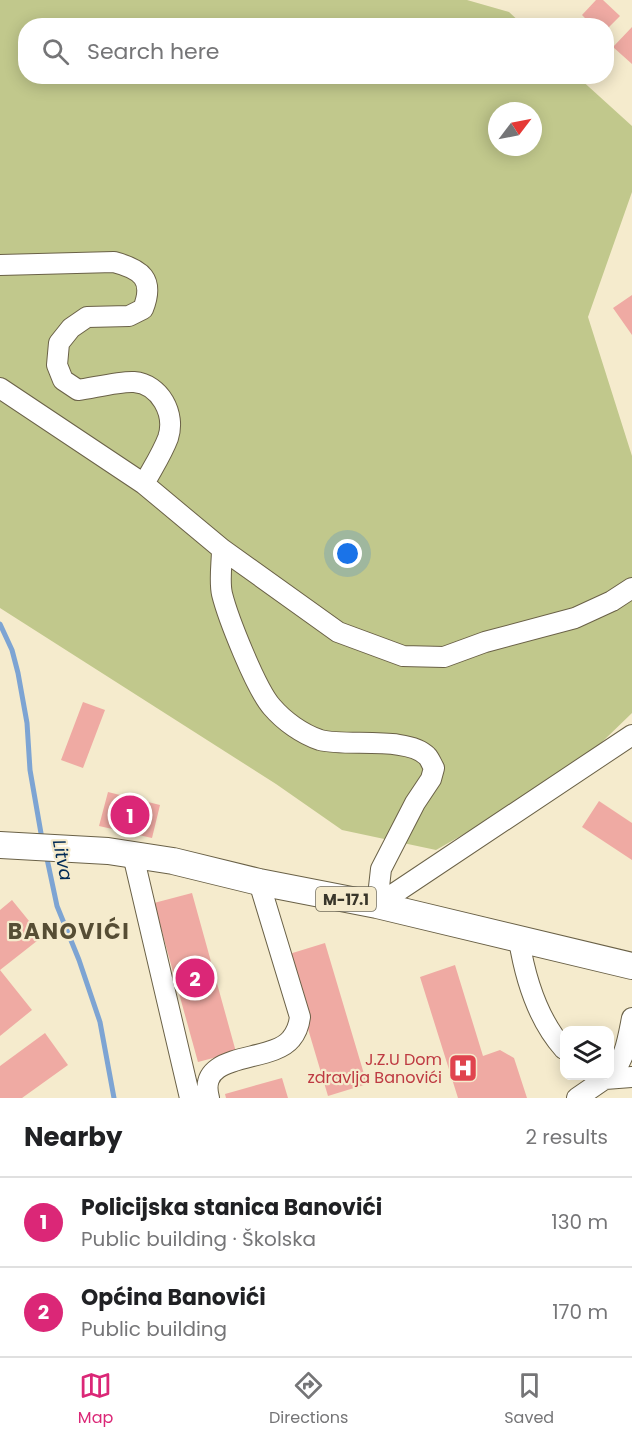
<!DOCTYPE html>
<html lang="en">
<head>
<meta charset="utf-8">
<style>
	body { margin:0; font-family:Poppins,sans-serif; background:#f6f6f6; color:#202124 }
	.controls { position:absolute; right:18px; bottom:18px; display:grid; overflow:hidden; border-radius:12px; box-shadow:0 3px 15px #0003 }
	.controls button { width:54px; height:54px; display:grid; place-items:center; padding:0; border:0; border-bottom:2px solid #e0e0e0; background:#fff; color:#202124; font:30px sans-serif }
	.compass { position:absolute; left:488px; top:102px; width:54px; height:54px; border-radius:50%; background:#fff; box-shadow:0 3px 15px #0003; rotate:58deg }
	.you { position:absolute; left:348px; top:554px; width:21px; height:21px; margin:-15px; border:4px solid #fff; border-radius:50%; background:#1a73e8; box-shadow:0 0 0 9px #1a73e833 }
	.badge { display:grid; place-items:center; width:39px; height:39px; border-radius:50%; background:#db2777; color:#fff; font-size:20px; font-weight:700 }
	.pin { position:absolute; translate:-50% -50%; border:3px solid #fff; box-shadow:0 2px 6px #0006 }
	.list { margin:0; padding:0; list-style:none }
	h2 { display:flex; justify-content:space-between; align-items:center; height:78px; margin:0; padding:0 24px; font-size:26px }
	h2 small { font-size:20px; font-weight:400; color:#757577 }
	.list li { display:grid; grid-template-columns:39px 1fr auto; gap:18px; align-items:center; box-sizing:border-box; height:90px; padding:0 24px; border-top:2px solid #e0e0e0 }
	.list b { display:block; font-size:22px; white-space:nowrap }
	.list p { margin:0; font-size:20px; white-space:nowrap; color:#757577 }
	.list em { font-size:20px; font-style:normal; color:#757577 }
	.icon { flex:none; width:33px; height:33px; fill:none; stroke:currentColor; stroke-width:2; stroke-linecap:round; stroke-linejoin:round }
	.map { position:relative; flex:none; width:632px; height:1098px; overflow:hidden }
	.search { position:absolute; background:#fff; box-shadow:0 3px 15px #0003; left:18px; right:18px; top:18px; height:66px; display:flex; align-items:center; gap:15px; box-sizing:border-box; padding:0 21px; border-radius:24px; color:#757577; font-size:22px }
	.sheet { height:258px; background:#fff }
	nav { display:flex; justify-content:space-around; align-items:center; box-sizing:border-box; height:84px; border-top:2px solid #e0e0e0; background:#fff; font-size:16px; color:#757577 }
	nav a { display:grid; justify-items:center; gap:3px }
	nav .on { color:#db2777 }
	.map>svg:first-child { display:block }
	.green { fill:#c1c88c; fill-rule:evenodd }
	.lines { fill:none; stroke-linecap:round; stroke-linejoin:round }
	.stream { stroke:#7da4d3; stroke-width:5 }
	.building { fill:#efaaa3 }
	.minor-casing { stroke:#6a6147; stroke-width:22 }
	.major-casing { stroke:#6a6147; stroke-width:28 }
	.minor { stroke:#fff; stroke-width:20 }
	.major { stroke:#fff; stroke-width:26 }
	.labels { text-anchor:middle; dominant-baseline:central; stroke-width:4.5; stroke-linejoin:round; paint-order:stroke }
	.shield { fill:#f5ebcd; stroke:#716c5b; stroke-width:1.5 }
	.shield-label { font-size:15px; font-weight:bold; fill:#39362a }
	.health-label { font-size:16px; fill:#be3a42; stroke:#f5ebcd; text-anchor:end }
	.water-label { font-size:18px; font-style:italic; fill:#012a55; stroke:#f5ebcd }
	.district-label { font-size:22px; font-weight:bold; letter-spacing:1.5px; fill:#564d34; stroke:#f5ebcd }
</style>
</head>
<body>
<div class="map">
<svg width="632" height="1098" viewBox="0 0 632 1098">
	<rect width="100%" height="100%" fill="#f5ebcd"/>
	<!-- green -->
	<path class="green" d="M0,0H467L509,12L523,25L26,26V76L578,77L632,126V192L588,317L632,456V713L569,774L436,850L342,830L276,784L0,608ZM497,111H533V147H497Z"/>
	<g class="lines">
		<!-- stream -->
		<path class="stream" d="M0,624L12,650L18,673L27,723L30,770L42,839
			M46,854L57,906L79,960L100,1022L114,1098"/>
	</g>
	<!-- building -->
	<path class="building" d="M596,0H603L620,16L606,30V26H593L582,15Z
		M632,27V64L613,47Z
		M632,295V335L613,308Z
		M83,702L105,710L83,768L61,760Z
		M108,792L160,805L152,838L99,826Z
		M599,801L632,823V860L582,827Z
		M192,893L236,1052L198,1062L154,903Z
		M12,900L42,937L0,970L32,1010L0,1036V910Z
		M325,943L367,1084L328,1096L286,955Z
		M455,965L483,1056L500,1050L514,1058L527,1098H458L420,977Z
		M45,1033L68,1065L22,1098H0V1066Z
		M282,1078L288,1098H226L225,1094Z"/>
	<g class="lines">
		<!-- minor casing -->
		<g class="minor-casing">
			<path id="minor" d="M0,265L114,262C141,269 155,279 143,309L129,316L87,317L71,328L59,343L57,365L63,380L78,390C93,388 120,381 134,382C160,384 176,414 168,438C162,454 152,469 144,484
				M0,388L144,484L222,549C222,563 219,581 222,594C228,618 256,689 272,707C284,721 302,734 320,740C346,747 408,736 427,756C430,759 432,765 434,768L431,779L415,803L381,869L377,905
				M222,549L338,632L403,656L444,657L485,642L575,618L612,601L632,588
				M133,855L190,1098
				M377,905L632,735
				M519,940C525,977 538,1020 564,1049
				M610,1075C625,1061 628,1038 632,1018
				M605,1079L632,1077
				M209,1098C196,1050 271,1064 291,1039C297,1032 299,1025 300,1017L259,882
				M577,1098L609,1076"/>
		</g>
		<!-- major casing -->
		<g class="major-casing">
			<path id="major" d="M0,845L108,851L173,861L259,882L377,905L632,966"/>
		</g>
		<!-- minor -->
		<use href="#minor" class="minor"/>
		<!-- major -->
		<use href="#major" class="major"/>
	</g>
	<!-- icons -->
	<defs>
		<g id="hospital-square" transform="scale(1.5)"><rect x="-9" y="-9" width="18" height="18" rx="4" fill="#e0444e" stroke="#f5ebcd"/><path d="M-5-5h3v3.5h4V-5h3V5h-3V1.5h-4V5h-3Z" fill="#fff"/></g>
	</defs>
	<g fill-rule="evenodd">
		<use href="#hospital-square" x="463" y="1068"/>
	</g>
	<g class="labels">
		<!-- shield labels -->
		<rect class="shield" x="316" y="887" width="60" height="24" rx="4.5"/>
		<g class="shield-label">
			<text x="346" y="899">M-17.1</text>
		</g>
		<!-- health labels -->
		<g class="health-label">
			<text x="442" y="1059">J.Z.U Dom<tspan x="442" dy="18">zdravlja Banovići</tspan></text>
		</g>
		<!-- water labels -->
		<g class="water-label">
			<text transform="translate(63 860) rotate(79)">Litva</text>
		</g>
		<!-- district labels -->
		<g class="district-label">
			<text x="69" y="931">BANOVIĆI</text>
		</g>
	</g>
</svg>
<div class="controls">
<button><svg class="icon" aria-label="layers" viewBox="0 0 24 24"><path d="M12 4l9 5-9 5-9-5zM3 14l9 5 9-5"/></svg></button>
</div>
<svg class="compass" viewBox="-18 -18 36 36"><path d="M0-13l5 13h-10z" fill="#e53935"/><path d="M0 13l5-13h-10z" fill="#757577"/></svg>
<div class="you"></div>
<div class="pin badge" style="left:130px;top:815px">1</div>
<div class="pin badge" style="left:195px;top:978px">2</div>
<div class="search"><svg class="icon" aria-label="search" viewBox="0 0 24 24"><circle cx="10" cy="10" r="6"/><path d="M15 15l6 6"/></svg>Search here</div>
</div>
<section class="sheet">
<h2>Nearby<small>2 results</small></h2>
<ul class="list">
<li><span class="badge">1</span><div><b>Policijska stanica Banovići</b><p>Public building · Školska</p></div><em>130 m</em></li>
<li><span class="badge">2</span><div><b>Općina Banovići</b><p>Public building</p></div><em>170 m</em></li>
</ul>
</section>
<nav>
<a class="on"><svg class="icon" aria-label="map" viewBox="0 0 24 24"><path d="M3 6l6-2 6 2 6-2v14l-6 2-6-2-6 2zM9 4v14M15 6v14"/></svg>Map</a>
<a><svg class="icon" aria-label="directions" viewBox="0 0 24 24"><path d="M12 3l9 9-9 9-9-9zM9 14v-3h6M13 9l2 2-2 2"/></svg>Directions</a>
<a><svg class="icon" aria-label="saved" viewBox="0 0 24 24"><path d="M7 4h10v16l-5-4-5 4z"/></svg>Saved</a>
</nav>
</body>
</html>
